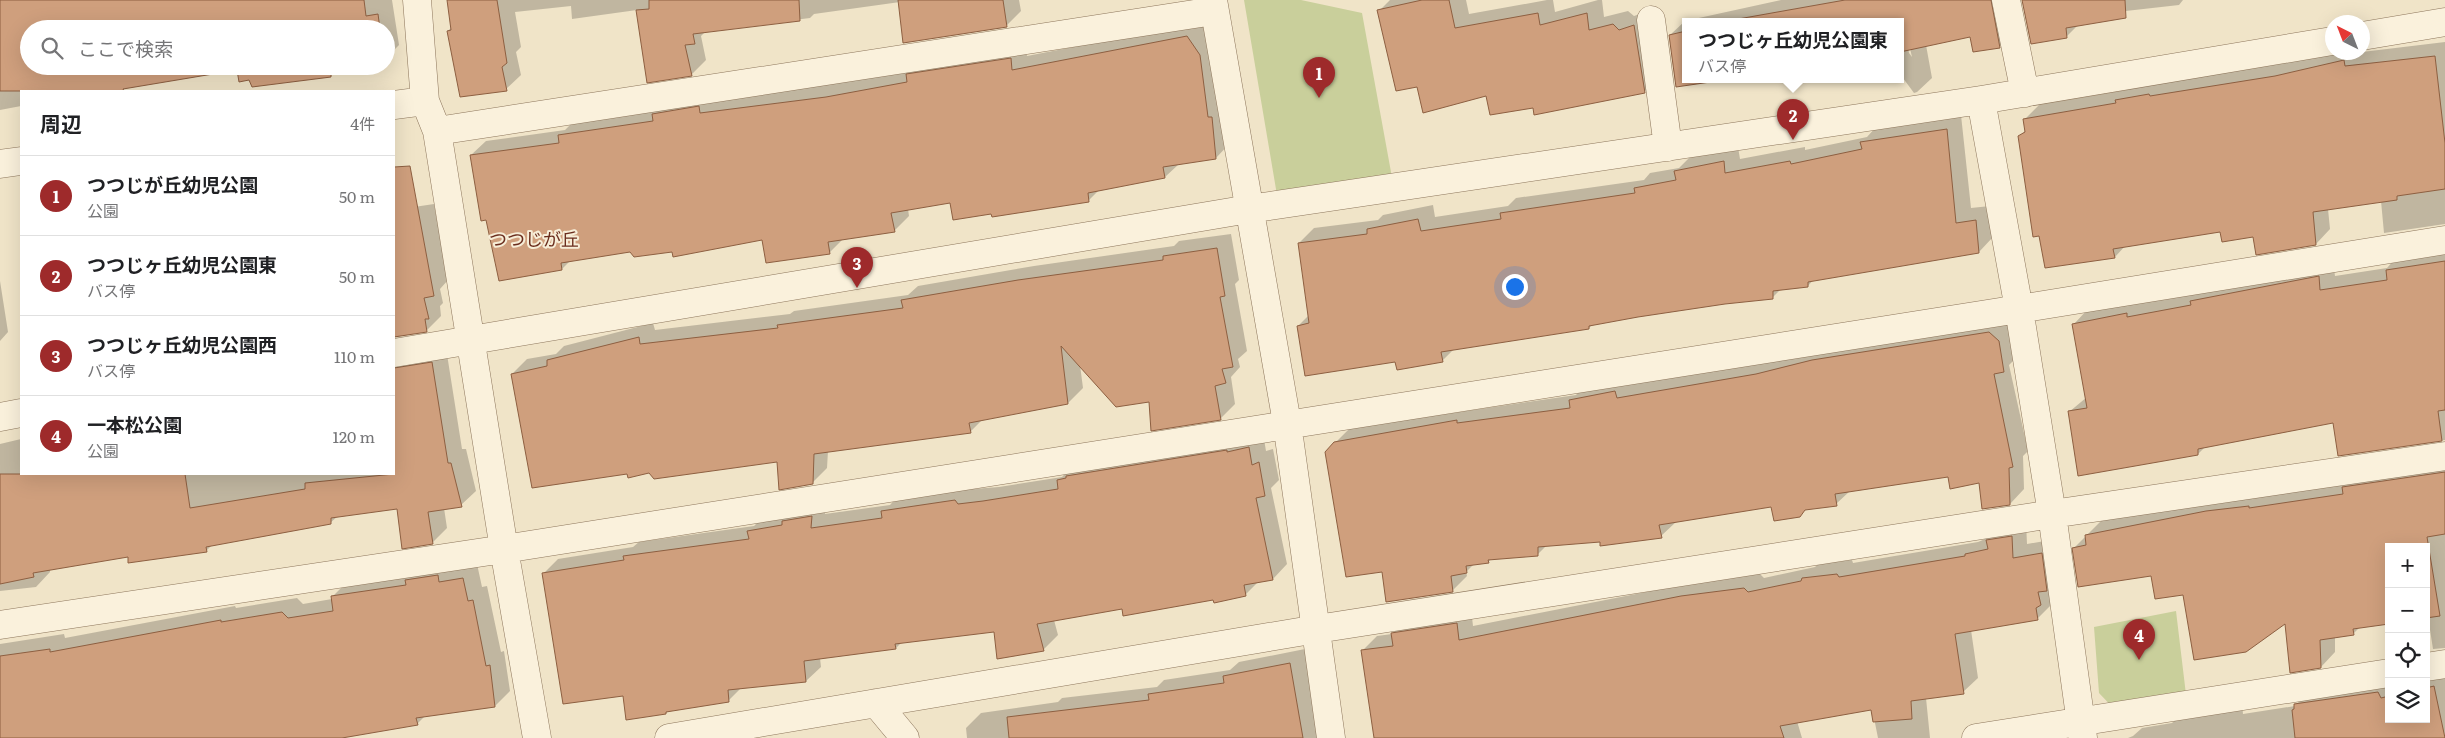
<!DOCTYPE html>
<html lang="ja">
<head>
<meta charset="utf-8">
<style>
	body { margin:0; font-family:Literata,"Noto Sans JP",serif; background:#f2f2f2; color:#202124 }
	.controls { position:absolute; right:15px; bottom:15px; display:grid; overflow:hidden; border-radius:0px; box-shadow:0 5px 20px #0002 }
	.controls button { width:45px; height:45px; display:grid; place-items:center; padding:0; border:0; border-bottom:1px solid #e0e0e0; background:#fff; color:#202124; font:25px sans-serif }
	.compass { position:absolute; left:2325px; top:15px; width:45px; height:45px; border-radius:50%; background:#fff; box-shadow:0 5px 20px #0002; rotate:318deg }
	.you { position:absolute; left:1514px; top:286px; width:18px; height:18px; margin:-12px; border:4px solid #fff; border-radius:50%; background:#1a73e8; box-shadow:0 0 0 8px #1a73e833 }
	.badge { display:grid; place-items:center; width:32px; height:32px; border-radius:50%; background:#9e2a2b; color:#fff; font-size:16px; font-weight:700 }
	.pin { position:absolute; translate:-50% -41px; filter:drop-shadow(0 1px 2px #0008) }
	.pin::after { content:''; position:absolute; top:26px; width:18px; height:15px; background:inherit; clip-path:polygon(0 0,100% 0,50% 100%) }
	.popup { position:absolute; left:1682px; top:18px; width:222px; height:65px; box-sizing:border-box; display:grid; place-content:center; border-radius:0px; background:#fff; filter:drop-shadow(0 1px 4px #0005); font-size:16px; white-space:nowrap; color:#757577 }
	.popup b { font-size:19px; color:#202124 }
	.popup::after { content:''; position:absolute; left:50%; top:100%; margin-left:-10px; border:10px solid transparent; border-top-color:#fff }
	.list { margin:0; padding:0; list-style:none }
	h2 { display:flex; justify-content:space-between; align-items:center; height:65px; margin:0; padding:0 20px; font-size:21px }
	h2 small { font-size:16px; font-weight:400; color:#757577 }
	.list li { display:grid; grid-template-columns:32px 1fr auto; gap:15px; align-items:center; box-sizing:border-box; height:80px; padding:0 20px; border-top:1px solid #e0e0e0 }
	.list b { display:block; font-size:19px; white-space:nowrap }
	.list p { margin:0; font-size:16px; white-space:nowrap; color:#757577 }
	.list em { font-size:16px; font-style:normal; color:#757577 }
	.icon { flex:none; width:28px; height:28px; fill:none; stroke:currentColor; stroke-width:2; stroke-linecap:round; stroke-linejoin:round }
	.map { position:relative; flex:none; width:2445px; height:738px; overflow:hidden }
	.search { position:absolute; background:#fff; box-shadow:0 5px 20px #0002; left:20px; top:20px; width:375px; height:55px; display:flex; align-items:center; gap:12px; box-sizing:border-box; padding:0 18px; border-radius:28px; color:#757577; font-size:19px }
	.panel { position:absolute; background:#fff; box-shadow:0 5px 20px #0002; left:20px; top:90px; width:375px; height:385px; border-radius:0px }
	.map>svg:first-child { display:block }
	.green { fill:#c9cf9b }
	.shadow { fill:#0003; fill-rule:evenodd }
	.building { fill:#cf9f7d; stroke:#8d5f41 }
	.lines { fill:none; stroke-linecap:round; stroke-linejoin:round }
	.minor-casing { stroke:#8d765c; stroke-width:29 }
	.minor { stroke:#faf1dc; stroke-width:28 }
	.labels { text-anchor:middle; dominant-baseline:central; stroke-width:4; stroke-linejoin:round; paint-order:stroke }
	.neighbourhood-label { font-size:18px; fill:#6b2e1e; stroke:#f7eed8 }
</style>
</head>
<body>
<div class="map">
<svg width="2445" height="738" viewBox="0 0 2445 738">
	<rect width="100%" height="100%" fill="#f0e4c8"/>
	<!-- green -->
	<path class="green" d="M1244,0H1301L1362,13L1393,183L1278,201Z
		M2176,611L2187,703L2119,714L2099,693L2094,627Z"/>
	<!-- shadow -->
	<path class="shadow" d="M0,0H392L399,45L386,58V29H29V66H341L331,76L250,79L238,69L107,91H21V106L0,110Z
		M448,0H1019L1021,11L1006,26L900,2L814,14L810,18L706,31L701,36L706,60L691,75L637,10L572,19L571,6L515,12L521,47L516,52L521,75L506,89L448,31L452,27Z
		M1390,0H1466L1469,14L1547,0H1553L1555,12L1598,0H1602L1604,17L1628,11L1634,16L1649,11L1659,77L1644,92L1534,107L1487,94L1418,86L1379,11Z
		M1781,0H2008L2014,32L1999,47L1971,35L1926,45L1932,78L1917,92L1914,93L1900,74V21H1686V79H1718L1677,86L1670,35L1685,21ZM1907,44H1909L1912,57L1909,53Z
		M2022,0H2183L2179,5L2099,14L2079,24L2066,37Z
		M1202,22L1214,40L1230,143L1216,158L1179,164L1165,177L1100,189L1088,201L951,202L908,209L909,216L894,231L843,239L829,253L763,239L631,251L570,261L562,269L487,219L471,155L486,141L565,130L574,121L842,82L913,69L1025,44L1027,56Z
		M2445,42V224L2384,233L2381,201L2328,209L2330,229L2316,244L2221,231L2126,245L2115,257L2020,136L2026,130L2024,120L2039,105L2127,90L2131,86L2332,52H2362Z
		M1961,115L1971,208L1990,206L1993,237L1979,252L1814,279L1808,286L1781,289L1772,298L1725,302L1593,324L1589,328L1454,349L1442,361L1396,360L1298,326L1309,315L1299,243L1314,228L1378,220L1383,215L1433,205L1435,217L1508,206L1516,198L1644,180L1650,173L1679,168L1690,157L1738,147L1740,159L1805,147V150L1867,137L1876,127Z
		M434,204L448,280L440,289L443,303L440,306L441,316L427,330L394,337V210Z
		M1231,234L1239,280L1235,284L1247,351L1238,359L1240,367L1231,377L1235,404L1221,418L1150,401L1080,365L1083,388L1068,403L983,419L970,432L828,451L827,468L812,483L779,461L628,473L512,374L527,359L556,354L564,346L653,323L655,330L790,314L794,311L908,295L918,286L1034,266L1174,246L1179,241Z
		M2445,243V440L2339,455L2334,422L2205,447L2198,454L2069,412L2087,397L2074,324L2088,309L2333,262L2335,276L2387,268L2402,251Z
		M0,281L8,332L0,341Z
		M2004,318L2013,326L2018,356L2009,365L2028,451L2023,456L2024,489L2010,504L1980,481L1949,476L1850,491L1836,504L1772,505L1676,522L1661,536L1547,545L1537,555L1492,558L1488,562L1474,564L1466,572L1467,576L1452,591L1383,571L1335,443L1350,428L1576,395L1585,385Z
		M394,342L446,348L462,449H466L476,491L461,505L444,508L447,528L432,543L399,508L338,516L330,523L212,545L206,551L129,556L50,569V572L36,587L0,591V444L21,439V474H394Z
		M1263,433L1266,451L1273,449L1279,480L1271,488L1287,564L1273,579L1259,581L1245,595L1123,607L1054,620L1058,635L1043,650L995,631L902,642L896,648L820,658L821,667L806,681L742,687L728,701L668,711L666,713L624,695L544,573L558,559L633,547L639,542L754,526L763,517L826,502L825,514L890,505L897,497L970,486L973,489L999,487L1062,477L1073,465Z
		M2445,460V648L2433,649L2428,617L2426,547H2389L2361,626L2353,634L2335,637V652L2321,667L2286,622L2184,594L2152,575L2074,548L2101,521L2222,497Z
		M2026,522L2027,544L2056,539L2052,604L2038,618L1971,630L1978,678L1963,692L1926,698L1930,738H1878L1872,708L1797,721L1802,738H1377L1362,651L1377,636L1392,634L1407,619L1471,609L1473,626L1697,582L1759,573L1764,578L1815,567L1818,564L1852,560L1853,563L1978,542Z
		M477,564L482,587L487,586L501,652L504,651L510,691L495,706L425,716L417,724L341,738H0V644L64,634L65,638L235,606L236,608L297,598L303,604L332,599V597L347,582Z
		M1305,649L1327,738H967L966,728L981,713L1058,702L1062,698L1157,687L1164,680L1230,670L1239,662Z
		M2445,673V738H2128L2133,736L2142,728L2172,723L2181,714L2242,704L2243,714L2295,706L2310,690L2389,679V719H2426V677Z"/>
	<!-- building -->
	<path class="building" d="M0,0H364L366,16L378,14L380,29H29V66H346L331,68V77L252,87L249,80L239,82L237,70L123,89L124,91H0Z
		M447,0H497L507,63L502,67L507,91L460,97L447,31L451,30Z
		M649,0H799L800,21L693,34L695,44L685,45L692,76L647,83L636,10L649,9Z
		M898,0H1003L1007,27L903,43Z
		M1422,0H1449L1455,28L1538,13L1540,25L1587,13L1589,30L1613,24L1619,30L1634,25L1645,93L1534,115L1533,108L1490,115L1486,96L1423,113L1417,87L1396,91L1377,10Z
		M1845,0H1991L2000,48L1973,52L1970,37L1900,52V21H1727Z
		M2022,0H2125L2126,18L2066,28L2067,38L2031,44Z
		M1686,31V79H1731L1676,87L1669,35Z
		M1187,36L1200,55L1208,117H1212L1216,159L1163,167L1165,178L1088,193L1089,202L992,217L991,214L953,220L950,203L891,213L895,232L828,242L830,254L766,263L762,240L673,257L672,252L634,257L630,252L561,263L562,270L499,281L486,220L481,221L470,155L559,143L558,135L653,121L652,114L699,106L700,113L826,97L907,82L906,74L1011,58L1012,70Z
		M2435,56L2445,143V189L2397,196V200L2313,212L2316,245L2256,255L2253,237L2222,242L2220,232L2113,249L2115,258L2045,268L2039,236L2033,237L2018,136L2025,132L2023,119L2116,103L2115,100L2149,94L2150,96L2275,76L2344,60L2345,66Z
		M1947,129L1956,223L1976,220L1979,253L1808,282V287L1773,291V299L1725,304L1638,317L1589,326V329L1441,352L1443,362L1397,370L1395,362L1305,376L1297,326L1309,323L1298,243L1367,234V229L1418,219L1421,231L1501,219L1500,213L1635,193L1634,188L1676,180L1674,171L1724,161L1725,173L1790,161L1791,164L1862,149L1860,142Z
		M410,166L434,296L424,298L429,319H425L427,332L394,337V167Z
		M1217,248L1225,296L1220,297L1233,367L1222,369L1226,383L1215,386L1221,420L1151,431L1149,402L1116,407L1061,346L1068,404L969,423L971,433L814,454L813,484L779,490L777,462L654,479L649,473L628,478L627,474L532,488L511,374L547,366V360L639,337L640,344L778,328L777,325L903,308L901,300L1018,280L1163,260V256Z
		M2445,261V410L2438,411L2442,441L2338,456L2333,423L2198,449V455L2078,476L2068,411L2087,408L2072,324L2127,313V317L2191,305L2190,301L2319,276L2320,290L2387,280L2386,270Z
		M1989,332L1999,341L2004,372L1994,374L2013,467L2009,468L2010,505L1982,509L1979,483L1950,489L1948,477L1835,494L1837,506L1805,510L1800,517L1774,521L1771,507L1659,525L1662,538L1600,546V542L1538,547V556L1488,560L1489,563L1466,566L1467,573L1451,576L1453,592L1386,602L1382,572L1346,577L1325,452L1334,442L1457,420V423L1570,408L1569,400L1615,391L1617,398L1756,374L1812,360Z
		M432,362L448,463H451L462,507L428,512L433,544L402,549L397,509L331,518V524L206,547L207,552L128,563V557L33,573L34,577L0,584V474H185L190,508L305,489V483L394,474V368Z
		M1249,447L1252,465L1259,462L1265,496L1256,498L1273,580L1244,585L1246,596L1214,603L1213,600L1123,616L1122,609L1037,624L1044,651L997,659L994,632L895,644L896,649L804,661L806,682L728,690L729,702L666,712V714L626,720L623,696L563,704L542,573L624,560L623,556L749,539L747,531L782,525V521L812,516L811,528L882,518L881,511L955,500L958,504L983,501L1058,489L1057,480L1066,478V476L1227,450V452Z
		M2445,472V534L2427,537L2440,616L2426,618V547H2389V624L2353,629L2354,635L2320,640L2321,668L2290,673L2285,624L2246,652L2194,660L2183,595L2155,599L2151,576L2078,587L2072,548L2086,545L2085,535L2206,511L2249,506V508L2343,494L2342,487Z
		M2012,536L2013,558L2042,553L2047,591L2038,592L2041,605L2036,608L2038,620L1955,634L1964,694L1911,701L1912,719L1873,722L1871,710L1780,726L1784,738H1374L1361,650L1393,646L1391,633L1457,623L1459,640L1681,596L1744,588L1748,592L1801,581L1802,578L1837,574L1839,577L1965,556V554L1988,549L1986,540Z
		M438,575L439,582L463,578L468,601L473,600L486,666L490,665L495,707L416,718L418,725L342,738H0V656L50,649V652L221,620V622L282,612L288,618L333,611L331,596L406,585L405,580Z
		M1290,663L1303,738H1009L1007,717L1149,700L1148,694L1224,683L1223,676Z
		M2434,686L2445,738H2295L2292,710L2294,709V704L2378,692L2381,698L2389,696V719H2426V688Z"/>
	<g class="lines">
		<!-- minor casing -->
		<g class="minor-casing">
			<path id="minor" d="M417,0L425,101L437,131L504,549L537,738
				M1213,0L1287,423L1331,738
				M2006,0L2025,93
				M1651,20L1668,147
				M2362,36L2445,22
				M1981,100L2019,309L2052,514L2083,738
				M394,105L425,101
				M437,131L1214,11
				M0,164L21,161
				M394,353L1249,209L1981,100L2332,41
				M0,417L21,413
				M0,625L504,549L2019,309L2445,240
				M2426,667L2445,664
				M876,703L905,738
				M669,738L1317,629L2052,514L2445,456
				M1976,738L2389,673"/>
		</g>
		<!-- minor -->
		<use href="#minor" class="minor"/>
	</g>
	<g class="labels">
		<!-- neighbourhood labels -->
		<g class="neighbourhood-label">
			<text x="534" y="238">つつじが丘</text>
		</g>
	</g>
</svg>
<div class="controls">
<button>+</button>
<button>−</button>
<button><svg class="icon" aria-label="locate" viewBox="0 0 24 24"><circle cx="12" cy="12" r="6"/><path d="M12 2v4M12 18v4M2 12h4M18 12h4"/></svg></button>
<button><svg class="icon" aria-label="layers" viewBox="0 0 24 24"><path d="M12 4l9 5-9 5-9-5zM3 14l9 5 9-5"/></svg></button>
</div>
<svg class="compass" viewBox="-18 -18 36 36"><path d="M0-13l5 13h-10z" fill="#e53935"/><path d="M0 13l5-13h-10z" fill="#757577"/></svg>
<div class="you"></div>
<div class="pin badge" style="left:1319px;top:98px">1</div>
<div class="pin badge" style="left:1793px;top:140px">2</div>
<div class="popup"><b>つつじヶ丘幼児公園東</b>バス停</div>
<div class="pin badge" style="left:857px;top:288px">3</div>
<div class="pin badge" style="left:2139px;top:660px">4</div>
<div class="search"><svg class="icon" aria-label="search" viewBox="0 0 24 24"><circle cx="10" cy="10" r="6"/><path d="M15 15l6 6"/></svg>ここで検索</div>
<section class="panel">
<h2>周辺<small>4件</small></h2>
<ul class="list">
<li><span class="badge">1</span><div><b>つつじが丘幼児公園</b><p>公園</p></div><em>50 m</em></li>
<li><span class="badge">2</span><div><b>つつじヶ丘幼児公園東</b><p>バス停</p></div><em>50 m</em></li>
<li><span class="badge">3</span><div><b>つつじヶ丘幼児公園西</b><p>バス停</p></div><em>110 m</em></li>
<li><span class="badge">4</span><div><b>一本松公園</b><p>公園</p></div><em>120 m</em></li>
</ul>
</section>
</div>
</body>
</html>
